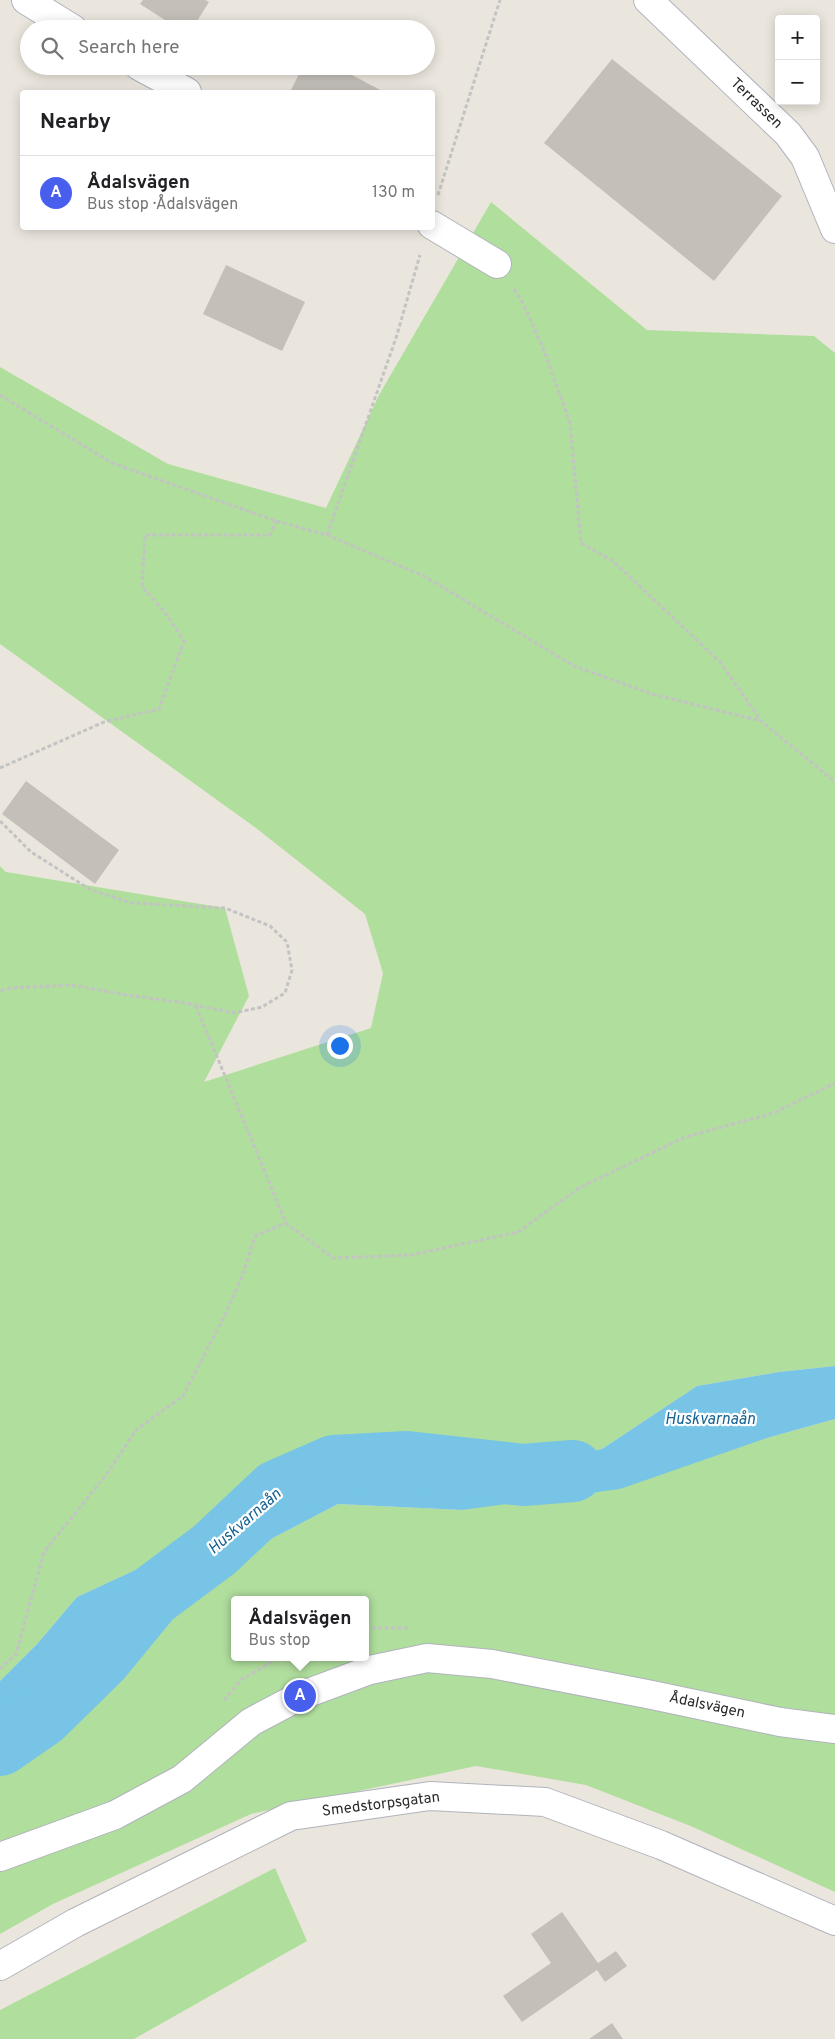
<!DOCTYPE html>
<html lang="en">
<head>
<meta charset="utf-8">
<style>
	body { margin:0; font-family:Overpass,sans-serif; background:#f6f6f6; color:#202124 }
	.controls { position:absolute; right:15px; top:15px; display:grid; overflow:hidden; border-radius:5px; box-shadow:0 2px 12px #0003 }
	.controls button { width:45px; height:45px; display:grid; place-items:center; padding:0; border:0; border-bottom:1px solid #e0e0e0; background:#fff; color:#202124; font:25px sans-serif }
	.you { position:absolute; left:339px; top:1045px; width:18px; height:18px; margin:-12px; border:4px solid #fff; border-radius:50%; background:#1a73e8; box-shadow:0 0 0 8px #1a73e833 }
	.badge { display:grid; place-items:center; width:32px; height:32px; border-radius:50%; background:#485fee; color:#fff; font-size:16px; font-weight:700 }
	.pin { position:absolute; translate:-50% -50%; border:2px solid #fff; box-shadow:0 1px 5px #0006 }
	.popup { position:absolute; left:231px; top:1596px; width:138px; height:65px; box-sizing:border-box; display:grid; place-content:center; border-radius:5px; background:#fff; filter:drop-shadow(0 1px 4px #0005); font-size:16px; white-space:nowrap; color:#757577 }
	.popup b { font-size:19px; color:#202124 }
	.popup::after { content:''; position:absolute; left:50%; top:100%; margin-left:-10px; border:10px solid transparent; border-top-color:#fff }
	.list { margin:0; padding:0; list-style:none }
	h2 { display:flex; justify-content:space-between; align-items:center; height:65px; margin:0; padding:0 20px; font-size:21px }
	h2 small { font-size:16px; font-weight:400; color:#757577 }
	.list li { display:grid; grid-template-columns:32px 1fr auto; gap:15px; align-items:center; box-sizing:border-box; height:75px; padding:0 20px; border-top:1px solid #e0e0e0 }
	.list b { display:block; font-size:19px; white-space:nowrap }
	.list p { margin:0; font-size:16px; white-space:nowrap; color:#757577 }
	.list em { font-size:16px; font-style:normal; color:#757577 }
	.icon { flex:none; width:28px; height:28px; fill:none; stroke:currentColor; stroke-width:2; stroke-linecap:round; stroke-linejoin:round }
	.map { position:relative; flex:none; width:835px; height:2039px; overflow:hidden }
	.search { position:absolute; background:#fff; box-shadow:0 2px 12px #0003; left:20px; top:20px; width:415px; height:55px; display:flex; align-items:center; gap:12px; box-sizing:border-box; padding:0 18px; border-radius:28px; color:#757577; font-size:19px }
	.panel { position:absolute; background:#fff; box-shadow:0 2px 12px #0003; left:20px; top:90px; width:415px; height:140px; border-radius:5px }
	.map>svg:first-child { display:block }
	.green { fill:#b0de9d; fill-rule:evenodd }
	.water { fill:#77c4e6 }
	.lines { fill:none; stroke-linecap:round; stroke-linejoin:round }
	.river { stroke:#77c4e6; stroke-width:62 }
	.building { fill:#c4bfb9 }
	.street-casing { stroke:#b0b3bd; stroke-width:30 }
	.secondary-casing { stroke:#b0b3bd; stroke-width:30 }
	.path { stroke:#c3c3c3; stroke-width:3; stroke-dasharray:4 2.5; stroke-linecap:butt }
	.street { stroke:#fff; stroke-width:28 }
	.secondary { stroke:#fff; stroke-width:28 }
	.labels { text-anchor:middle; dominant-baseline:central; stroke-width:4.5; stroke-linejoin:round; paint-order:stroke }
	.street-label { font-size:15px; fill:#2a2a2a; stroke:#fff }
	.water-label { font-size:16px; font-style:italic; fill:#166292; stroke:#fff }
</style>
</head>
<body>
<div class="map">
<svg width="835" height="2039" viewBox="0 0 835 2039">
	<rect width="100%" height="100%" fill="#ebe6dd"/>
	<!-- green -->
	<path class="green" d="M491,202L647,330L814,336L835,353V1366L779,1372L697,1386L602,1449L456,1477L398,1455L244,1495L144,1566L77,1597L38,1643L0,1681V866L6,872L225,908L249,996L204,1082L371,1028L383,973L365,914L256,828L0,644V367L168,464L326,508L379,395Z
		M835,1419V1892L693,1827L586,1785L476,1766L251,1814L53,1904L0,1934V1772L16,1769L118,1636L269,1540L338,1504L462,1510L767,1438ZM235,1600H365V1657H235Z
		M275,1868L307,1941L134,2039H0V2010Z"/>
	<!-- water -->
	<path class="water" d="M835,1366V1419L767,1438L620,1489L462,1510L338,1504L269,1540L118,1636L16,1769L0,1772V1681L38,1643L77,1597L144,1566L244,1495L399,1455L456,1477L602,1449L697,1386L779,1372Z"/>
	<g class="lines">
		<!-- river -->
		<path class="river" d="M0,1745L42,1716L100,1659L151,1597L214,1550L277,1491L334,1466L407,1462L523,1475L573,1471"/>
	</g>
	<!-- building -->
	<path class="building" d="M143,0H205L209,2L192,29H179L140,4Z
		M612,59L782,196L714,281L544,143Z
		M303,66H335L384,92H290Z
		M226,265L305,302L282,351L203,314Z
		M26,781L119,850L95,884L2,814Z
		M562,1912L598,1963L616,1951L627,1966L605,1982L597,1970L522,2022L503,1996L551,1963L531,1934Z
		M612,2023L623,2039H589Z"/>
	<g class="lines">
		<!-- street casing -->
		<g class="street-casing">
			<path id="street" d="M26,0L73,29
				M648,0L788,134L805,157L835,229
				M139,66L187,92
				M432,225L497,264"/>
		</g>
		<!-- secondary casing -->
		<g class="secondary-casing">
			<path id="secondary" d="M0,1857L115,1815L182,1779L251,1722L300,1696L370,1670L427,1658L492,1664L652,1695L780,1722L835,1729
				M0,1966L75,1923L291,1816L430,1796L545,1802L661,1845L835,1921"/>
		</g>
		<!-- path -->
		<path class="path" d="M438,195L500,0
			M514,289L523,303L543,348L570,422L581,543L613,561L721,663L761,721L835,782
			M0,395L112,463L276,521L327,535L424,576L574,666L652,694L761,721
			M327,535L396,338L420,255
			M0,768L104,722L159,709L184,641L164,611L142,587L145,535H270L276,521
			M0,821L31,852L91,890L132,903L225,908L270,926L287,942L292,970L285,993L262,1007L234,1013L185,1003L127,995L72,985L11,988L0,991
			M196,1006L286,1223L333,1258L411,1255L518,1232L579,1188L685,1137L774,1113L835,1083
			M365,1628H408
			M0,1669L16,1654L44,1552L106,1475L136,1430L183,1396L226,1313L242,1277L255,1236L286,1223
			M224,1700L241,1680L280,1657"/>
		<!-- street -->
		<use href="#street" class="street"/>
		<!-- secondary -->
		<use href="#secondary" class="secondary"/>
	</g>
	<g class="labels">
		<!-- street labels -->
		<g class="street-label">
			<text transform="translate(756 104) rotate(44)">Terrassen</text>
			<text transform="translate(707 1706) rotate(12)">Ådalsvägen</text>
			<text transform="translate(381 1805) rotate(-7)">Smedstorpsgatan</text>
		</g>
		<!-- water labels -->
		<g class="water-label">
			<text x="710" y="1420">Huskvarnaån</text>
			<text transform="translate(245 1522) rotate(-41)">Huskvarnaån</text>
		</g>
	</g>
</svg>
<div class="controls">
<button>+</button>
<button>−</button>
</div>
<div class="you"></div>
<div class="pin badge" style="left:300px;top:1696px">A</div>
<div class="popup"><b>Ådalsvägen</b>Bus stop</div>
<div class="search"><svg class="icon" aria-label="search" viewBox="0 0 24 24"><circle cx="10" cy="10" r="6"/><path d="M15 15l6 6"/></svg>Search here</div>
<section class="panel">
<h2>Nearby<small></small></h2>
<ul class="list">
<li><span class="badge">A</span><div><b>Ådalsvägen</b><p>Bus stop · Ådalsvägen</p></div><em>130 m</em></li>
</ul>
</section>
</div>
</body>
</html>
